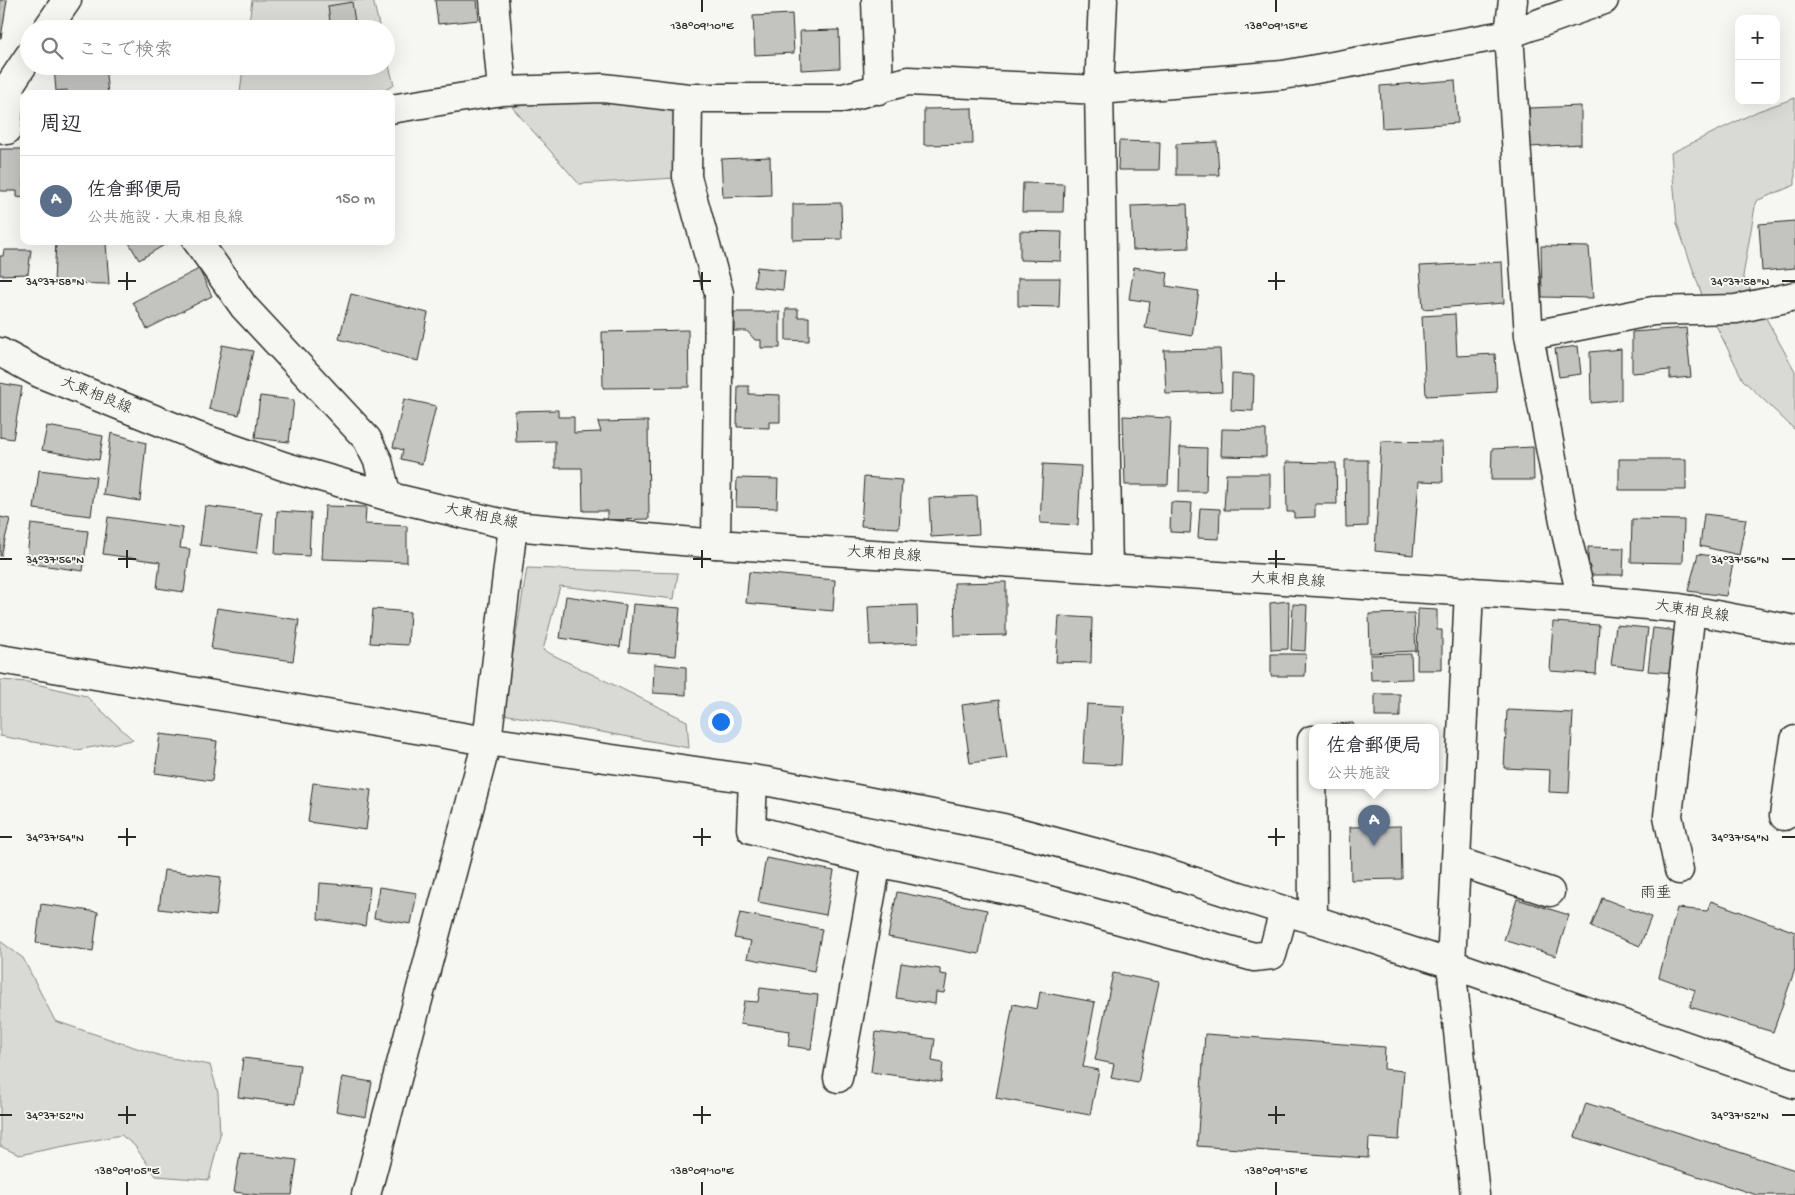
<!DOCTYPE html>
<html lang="ja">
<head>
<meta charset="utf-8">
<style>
	body { margin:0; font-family:"Gochi Hand","Klee One",sans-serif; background:#f2f2f3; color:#2b2b33 }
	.controls { position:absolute; right:15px; top:15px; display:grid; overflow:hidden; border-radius:10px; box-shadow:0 5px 20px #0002 }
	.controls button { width:45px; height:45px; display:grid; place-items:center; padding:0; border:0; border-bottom:1px solid #e1e1e2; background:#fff; color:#2b2b33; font:25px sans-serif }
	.you { position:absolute; left:720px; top:721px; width:18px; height:18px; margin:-12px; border:4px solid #fff; border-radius:50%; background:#1a73e8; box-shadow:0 0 0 8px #1a73e833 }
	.badge { display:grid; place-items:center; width:32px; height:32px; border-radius:50%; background:#b45309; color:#fff; font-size:16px; font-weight:700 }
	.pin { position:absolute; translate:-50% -41px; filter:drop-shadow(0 1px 2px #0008) }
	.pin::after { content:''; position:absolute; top:26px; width:18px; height:15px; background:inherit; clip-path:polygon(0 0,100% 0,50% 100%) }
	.popup { position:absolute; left:1309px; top:724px; width:130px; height:65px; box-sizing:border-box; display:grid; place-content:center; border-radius:10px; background:#fff; filter:drop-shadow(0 1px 4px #0005); font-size:16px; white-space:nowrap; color:#7c7c81 }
	.popup b { font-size:19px; color:#2b2b33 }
	.popup::after { content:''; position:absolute; left:50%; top:100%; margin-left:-10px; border:10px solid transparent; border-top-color:#fff }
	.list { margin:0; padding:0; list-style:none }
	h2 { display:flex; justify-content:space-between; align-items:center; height:65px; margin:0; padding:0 20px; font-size:21px }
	h2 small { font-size:16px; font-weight:400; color:#7c7c81 }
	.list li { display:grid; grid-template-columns:32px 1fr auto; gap:15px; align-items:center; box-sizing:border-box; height:90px; padding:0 20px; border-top:1px solid #e1e1e2 }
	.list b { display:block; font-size:19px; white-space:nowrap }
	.list p { margin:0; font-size:16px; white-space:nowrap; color:#7c7c81 }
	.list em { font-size:16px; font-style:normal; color:#7c7c81 }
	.icon { flex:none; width:28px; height:28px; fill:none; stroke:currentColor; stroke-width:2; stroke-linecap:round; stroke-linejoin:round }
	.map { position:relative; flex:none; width:1795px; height:1195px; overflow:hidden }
	.search { position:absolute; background:#fff; box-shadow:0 5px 20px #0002; left:20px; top:20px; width:375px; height:55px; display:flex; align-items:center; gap:12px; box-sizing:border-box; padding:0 18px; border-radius:28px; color:#7c7c81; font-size:19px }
	.panel { position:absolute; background:#fff; box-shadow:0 5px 20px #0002; left:20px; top:90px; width:375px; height:155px; border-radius:10px }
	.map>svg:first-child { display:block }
	.green { fill:#d9d9d5; stroke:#828280 }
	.building { fill:#c3c3c0; stroke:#2b2b2b }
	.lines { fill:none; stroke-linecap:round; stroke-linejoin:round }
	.minor-casing { stroke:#2b2b2b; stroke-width:31 }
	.major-casing { stroke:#2b2b2b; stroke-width:31 }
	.minor { stroke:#f6f6f2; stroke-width:28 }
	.major { stroke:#f6f6f2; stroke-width:28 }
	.ticks { fill:none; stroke:#2b2b2b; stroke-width:2 }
	.labels { text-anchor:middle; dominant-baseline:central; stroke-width:4; stroke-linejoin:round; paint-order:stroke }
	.street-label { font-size:15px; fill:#2b2b2b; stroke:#f6f6f2 }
	.neighbourhood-label { font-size:16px; fill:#2b2b2b; stroke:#f6f6f2 }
	.ticks-label { font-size:12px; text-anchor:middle; fill:#2b2b2b; stroke:#f6f6f2; stroke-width:4; stroke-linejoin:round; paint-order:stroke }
</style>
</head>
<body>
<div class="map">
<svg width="1795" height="1195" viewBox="0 0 1795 1195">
	<rect width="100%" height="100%" fill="#f6f6f2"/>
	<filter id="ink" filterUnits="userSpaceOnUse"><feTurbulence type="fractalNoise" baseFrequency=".02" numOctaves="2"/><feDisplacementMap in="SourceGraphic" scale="10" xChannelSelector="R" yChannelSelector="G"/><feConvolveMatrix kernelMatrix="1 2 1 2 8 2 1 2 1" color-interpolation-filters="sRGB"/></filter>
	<g filter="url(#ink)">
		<!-- green -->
		<path class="green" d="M252,0H373L380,29H248Z
			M386,54L394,85L378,94H240L243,66H386Z
			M588,96L682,111L675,178L579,184L512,107Z
			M1795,98V185L1756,201L1743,276L1795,371V430L1743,380L1704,301L1677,224L1671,153L1758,111Z
			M527,568L678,573L674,599L560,586L543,650L687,721L689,748L503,714Z
			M0,680L28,682L86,696L133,740L77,750L0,736Z
			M0,941L23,958L55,1021L161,1056L210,1065L218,1093L220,1135L209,1180L156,1176L134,1145L121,1135L19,1155L0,1146Z"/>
		<!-- building -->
		<path class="building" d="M0,0H7L1,38H0Z
			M435,0H477L479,20L438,24Z
			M352,2L356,29H331L328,6Z
			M792,14L794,53L755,55L753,16Z
			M839,30L840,68L801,70L800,31Z
			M72,66H105L108,94H68L67,90L56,91L54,68Z
			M1455,80L1458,123L1382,128L1380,86Z
			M1581,106V144L1530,147L1529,108Z
			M972,108L973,144L924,145V109Z
			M1119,141L1160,142L1159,170H1118Z
			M1217,142L1219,175H1176V144Z
			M0,149H24V198L17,197V191H0Z
			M770,157L771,195L723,197L721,159Z
			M1023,183L1064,184L1063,212H1022Z
			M841,203L842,239L793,240V204Z
			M1187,204L1189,248L1133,250L1131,206Z
			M1795,221V268L1762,271L1759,224Z
			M1020,231L1062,232L1061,261L1020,260Z
			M56,241L106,243L109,284L54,283Z
			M128,241H171L139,260Z
			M1541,246L1589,247L1593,298L1542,297Z
			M4,250H31L28,274L0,275V256H3Z
			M1502,262L1504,303L1423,309L1420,266Z
			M757,267L785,270L783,290L754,287Z
			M1134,267L1168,273L1166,286L1199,291L1192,336L1145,328L1150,302L1129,299Z
			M199,269L212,296L147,329L133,302Z
			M1018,278H1060L1059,307L1018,306Z
			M351,294L428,313L418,361L339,339Z
			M786,309H798V317H809V341L786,340Z
			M734,312H780V348H761V340H755L747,331H734Z
			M1455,314L1457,356L1495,354L1497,392L1426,396L1422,316Z
			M1686,328L1691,377L1670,379V370L1632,373V332Z
			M688,330L689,387L603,388L602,332Z
			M222,345L253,351L239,415L209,409Z
			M1578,346L1581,374L1559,377L1555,349Z
			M1220,349L1222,392L1166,394L1164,350Z
			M1621,349V400L1591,403L1590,352Z
			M1232,374L1254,375L1253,411L1231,410Z
			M0,383L22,387L13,439L0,437Z
			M738,386H749V394L780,395V422H769V428L737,427Z
			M260,396L294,400L289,442L255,438Z
			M404,399L436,406L422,464L401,459L403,450L393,447Z
			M558,410V417H574V433L601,432L598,422L648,421L649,519L607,520V511H583L582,468H555V441L516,442L515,411Z
			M1123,416L1171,418L1168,485H1125Z
			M47,426L103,436L99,460L42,450Z
			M1222,429L1266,430V457L1221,456Z
			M111,433L146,443L140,501L103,495Z
			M1381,441L1442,442L1443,482L1419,481L1413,555L1375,551Z
			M1180,447L1207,448L1206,492H1179Z
			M1533,447L1534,480H1491L1492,449Z
			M1619,459H1686V490H1619Z
			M1345,460H1368V526L1346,527Z
			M1286,462L1336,463L1337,504H1315V517L1294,518V512H1287Z
			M1043,464L1081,466L1078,525L1040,523Z
			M39,470L96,477L91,516L34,509Z
			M1226,474H1270V510H1224Z
			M864,477L902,480L899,528L861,526Z
			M737,478L778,479L777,508L736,507Z
			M977,496L979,534L931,537L929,498Z
			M1171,502L1192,503L1190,533L1170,532Z
			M205,506L262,513L257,553L200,545Z
			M325,506L366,507L365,524L407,526V562L322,559Z
			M1200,508L1220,509L1219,539L1198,538Z
			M277,511L311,513L309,556L275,554Z
			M1704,514L1746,519L1739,555L1700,546Z
			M0,517L10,519L1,556H0Z
			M108,517L183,528L180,548L190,549L184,592L157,588L160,562L103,554Z
			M1632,519L1684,520L1683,563L1631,562Z
			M31,524L88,531L83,571L26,563Z
			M1588,547L1624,548L1623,575H1588Z
			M1698,554L1734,559L1726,596L1688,591Z
			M749,572L835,580L833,611L746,603Z
			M1006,582V635L955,636L954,583Z
			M566,596L626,605L620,647L560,638Z
			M1289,601L1288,649L1271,650L1270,603Z
			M633,604L680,608L676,656L629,652Z
			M1293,604L1307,605L1305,651L1291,650Z
			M917,605L918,643L870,645L868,607Z
			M217,608L299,620L293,661L211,649Z
			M373,609L410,612L408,645L370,643Z
			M1418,609L1437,610V630H1442V670H1417Z
			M1414,613L1416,651L1370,653L1369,614Z
			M1059,616L1092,618L1091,663L1056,662Z
			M1553,622L1599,625L1596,674L1550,671Z
			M1616,625L1648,628L1643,669L1611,665Z
			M1653,628L1678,631L1673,673L1648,671Z
			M1271,654H1306L1305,676H1271Z
			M1411,654L1412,679L1371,680L1370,655Z
			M654,664L686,667V695L653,693Z
			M1375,694H1400V717H1375Z
			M999,700L1007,758L970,763L962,705Z
			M1087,704L1124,706L1121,765L1083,763Z
			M1507,710L1573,713L1569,793L1549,792L1550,770L1504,768Z
			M1353,723L1354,727H1332V724Z
			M160,734L217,741L212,781L155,773Z
			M313,783L371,790L366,830L308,822Z
			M1401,826L1402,879L1351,880L1350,827Z
			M766,858L834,871L826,915L758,902Z
			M164,870L221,877L216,916L159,909Z
			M320,883L370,887L365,926L318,919Z
			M379,887L417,893L411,924L374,918Z
			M897,892L987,910L979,954L888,937Z
			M1602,898L1651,917L1640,946L1591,927Z
			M1517,899L1569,915L1556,956L1504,940Z
			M1711,901L1795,932V969L1773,1032L1690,1007L1695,990L1659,977L1677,908L1707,911Z
			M41,904L98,912L93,951L36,943Z
			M740,913L822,929L814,971L747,958L751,941L734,938Z
			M901,963L940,969V974L947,975L944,993L936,992L935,1004L896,998Z
			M1113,973L1159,982L1138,1083L1111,1078L1114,1064L1095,1060Z
			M760,988L818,995L811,1049L788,1046L790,1031L740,1024L744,1001L758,1002Z
			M1040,992L1095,1002L1083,1067L1099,1070L1090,1115L996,1098L1013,1004L1037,1009Z
			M876,1032L935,1039L932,1061L943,1063L941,1082L871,1072Z
			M1205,1034L1385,1047L1384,1069L1404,1071L1399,1140L1369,1138L1368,1158L1197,1146Z
			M243,1058L300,1065L295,1104L238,1097Z
			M342,1077L372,1082L366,1117L336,1111Z
			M1586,1103L1795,1170V1195H1757L1575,1137Z
			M240,1153L297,1160L292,1195H260L234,1192Z"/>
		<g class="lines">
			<!-- minor casing -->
			<g class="minor-casing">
				<path id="minor" d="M494,0L502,91
					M876,0L879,90
					M1103,0L1099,90L1108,570
					M1513,0L1509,34L1529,336L1567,537L1582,599
					M47,29L67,0
					M688,98L687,177L719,293L716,544
					M391,109L502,91L603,88L688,98H843L908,81L1099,90L1283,75L1509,34L1604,0
					M7,130L11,83L29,56
					M197,241L244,307L367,439L378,461L387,496
					M1529,336L1653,311L1736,309L1795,296
					M1469,591L1451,964L1475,1195
					M0,659L487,741L765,781L1003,828L1149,867L1451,964L1795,1084
					M1312,740L1313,920
					M753,779L751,829L877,862L1026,894L1254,957L1272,955L1284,911
					M1784,816L1795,740
					M1456,861L1550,892
					M1679,870L1668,816L1691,610
					M838,1078L877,862
					M366,1195L487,741L513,526"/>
			</g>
			<!-- major casing -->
			<g class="major-casing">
				<path id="major" d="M0,352L39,373L196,436L286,467L387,496L513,526L716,544L1582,599L1679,608L1795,630"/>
			</g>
			<!-- minor -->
			<use href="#minor" class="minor"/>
			<!-- major -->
			<use href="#major" class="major"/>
		</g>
	</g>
	<!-- ticks -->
	<path class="ticks" d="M702,0V12M1276,0V12M127,272V290M702,272V290M1276,272V290M0,281H12M118,281H136M693,281H711M1268,281H1285M1782,281H1795M127,550V568M702,550V568M1276,550V568M0,559H12M118,559H136M693,559H711M1268,559H1285M1782,559H1795M127,828V846M702,828V846M1276,828V846M0,837H12M118,837H136M693,837H711M1268,837H1285M1782,837H1795M127,1106V1124M702,1106V1124M1276,1106V1124M0,1115H12M118,1115H136M693,1115H711M1268,1115H1285M1782,1115H1795M127,1182V1195M702,1182V1195M1276,1182V1195"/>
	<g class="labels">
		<!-- street labels -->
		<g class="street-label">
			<text transform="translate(96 396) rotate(22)">大東相良線</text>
			<text transform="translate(481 517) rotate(12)">大東相良線</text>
			<text transform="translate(884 555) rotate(4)">大東相良線</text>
			<text transform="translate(1288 581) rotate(3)">大東相良線</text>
			<text transform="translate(1692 612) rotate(9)">大東相良線</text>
		</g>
		<!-- neighbourhood labels -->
		<g class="neighbourhood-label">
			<text x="1656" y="894">雨垂</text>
		</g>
	</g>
	<g class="ticks-label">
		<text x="702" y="29">138°09'10"E</text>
		<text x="1276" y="29">138°09'15"E</text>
		<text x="55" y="285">34°37'58"N</text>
		<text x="1740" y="285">34°37'58"N</text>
		<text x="55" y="563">34°37'56"N</text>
		<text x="1740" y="563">34°37'56"N</text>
		<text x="55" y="841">34°37'54"N</text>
		<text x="1740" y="841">34°37'54"N</text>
		<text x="55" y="1119">34°37'52"N</text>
		<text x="1740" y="1119">34°37'52"N</text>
		<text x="127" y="1174">138°09'05"E</text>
		<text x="702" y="1174">138°09'10"E</text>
		<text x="1276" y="1174">138°09'15"E</text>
	</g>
</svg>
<div class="controls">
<button>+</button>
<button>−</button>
</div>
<div class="you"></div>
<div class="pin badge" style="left:1374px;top:846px;background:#5c6f8a">A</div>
<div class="popup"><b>佐倉郵便局</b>公共施設</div>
<div class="search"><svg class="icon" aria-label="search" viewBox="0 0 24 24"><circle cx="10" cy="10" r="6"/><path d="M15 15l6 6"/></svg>ここで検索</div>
<section class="panel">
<h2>周辺<small></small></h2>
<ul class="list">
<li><span class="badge" style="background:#5c6f8a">A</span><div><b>佐倉郵便局</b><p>公共施設 · 大東相良線</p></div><em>150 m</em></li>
</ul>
</section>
</div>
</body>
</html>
